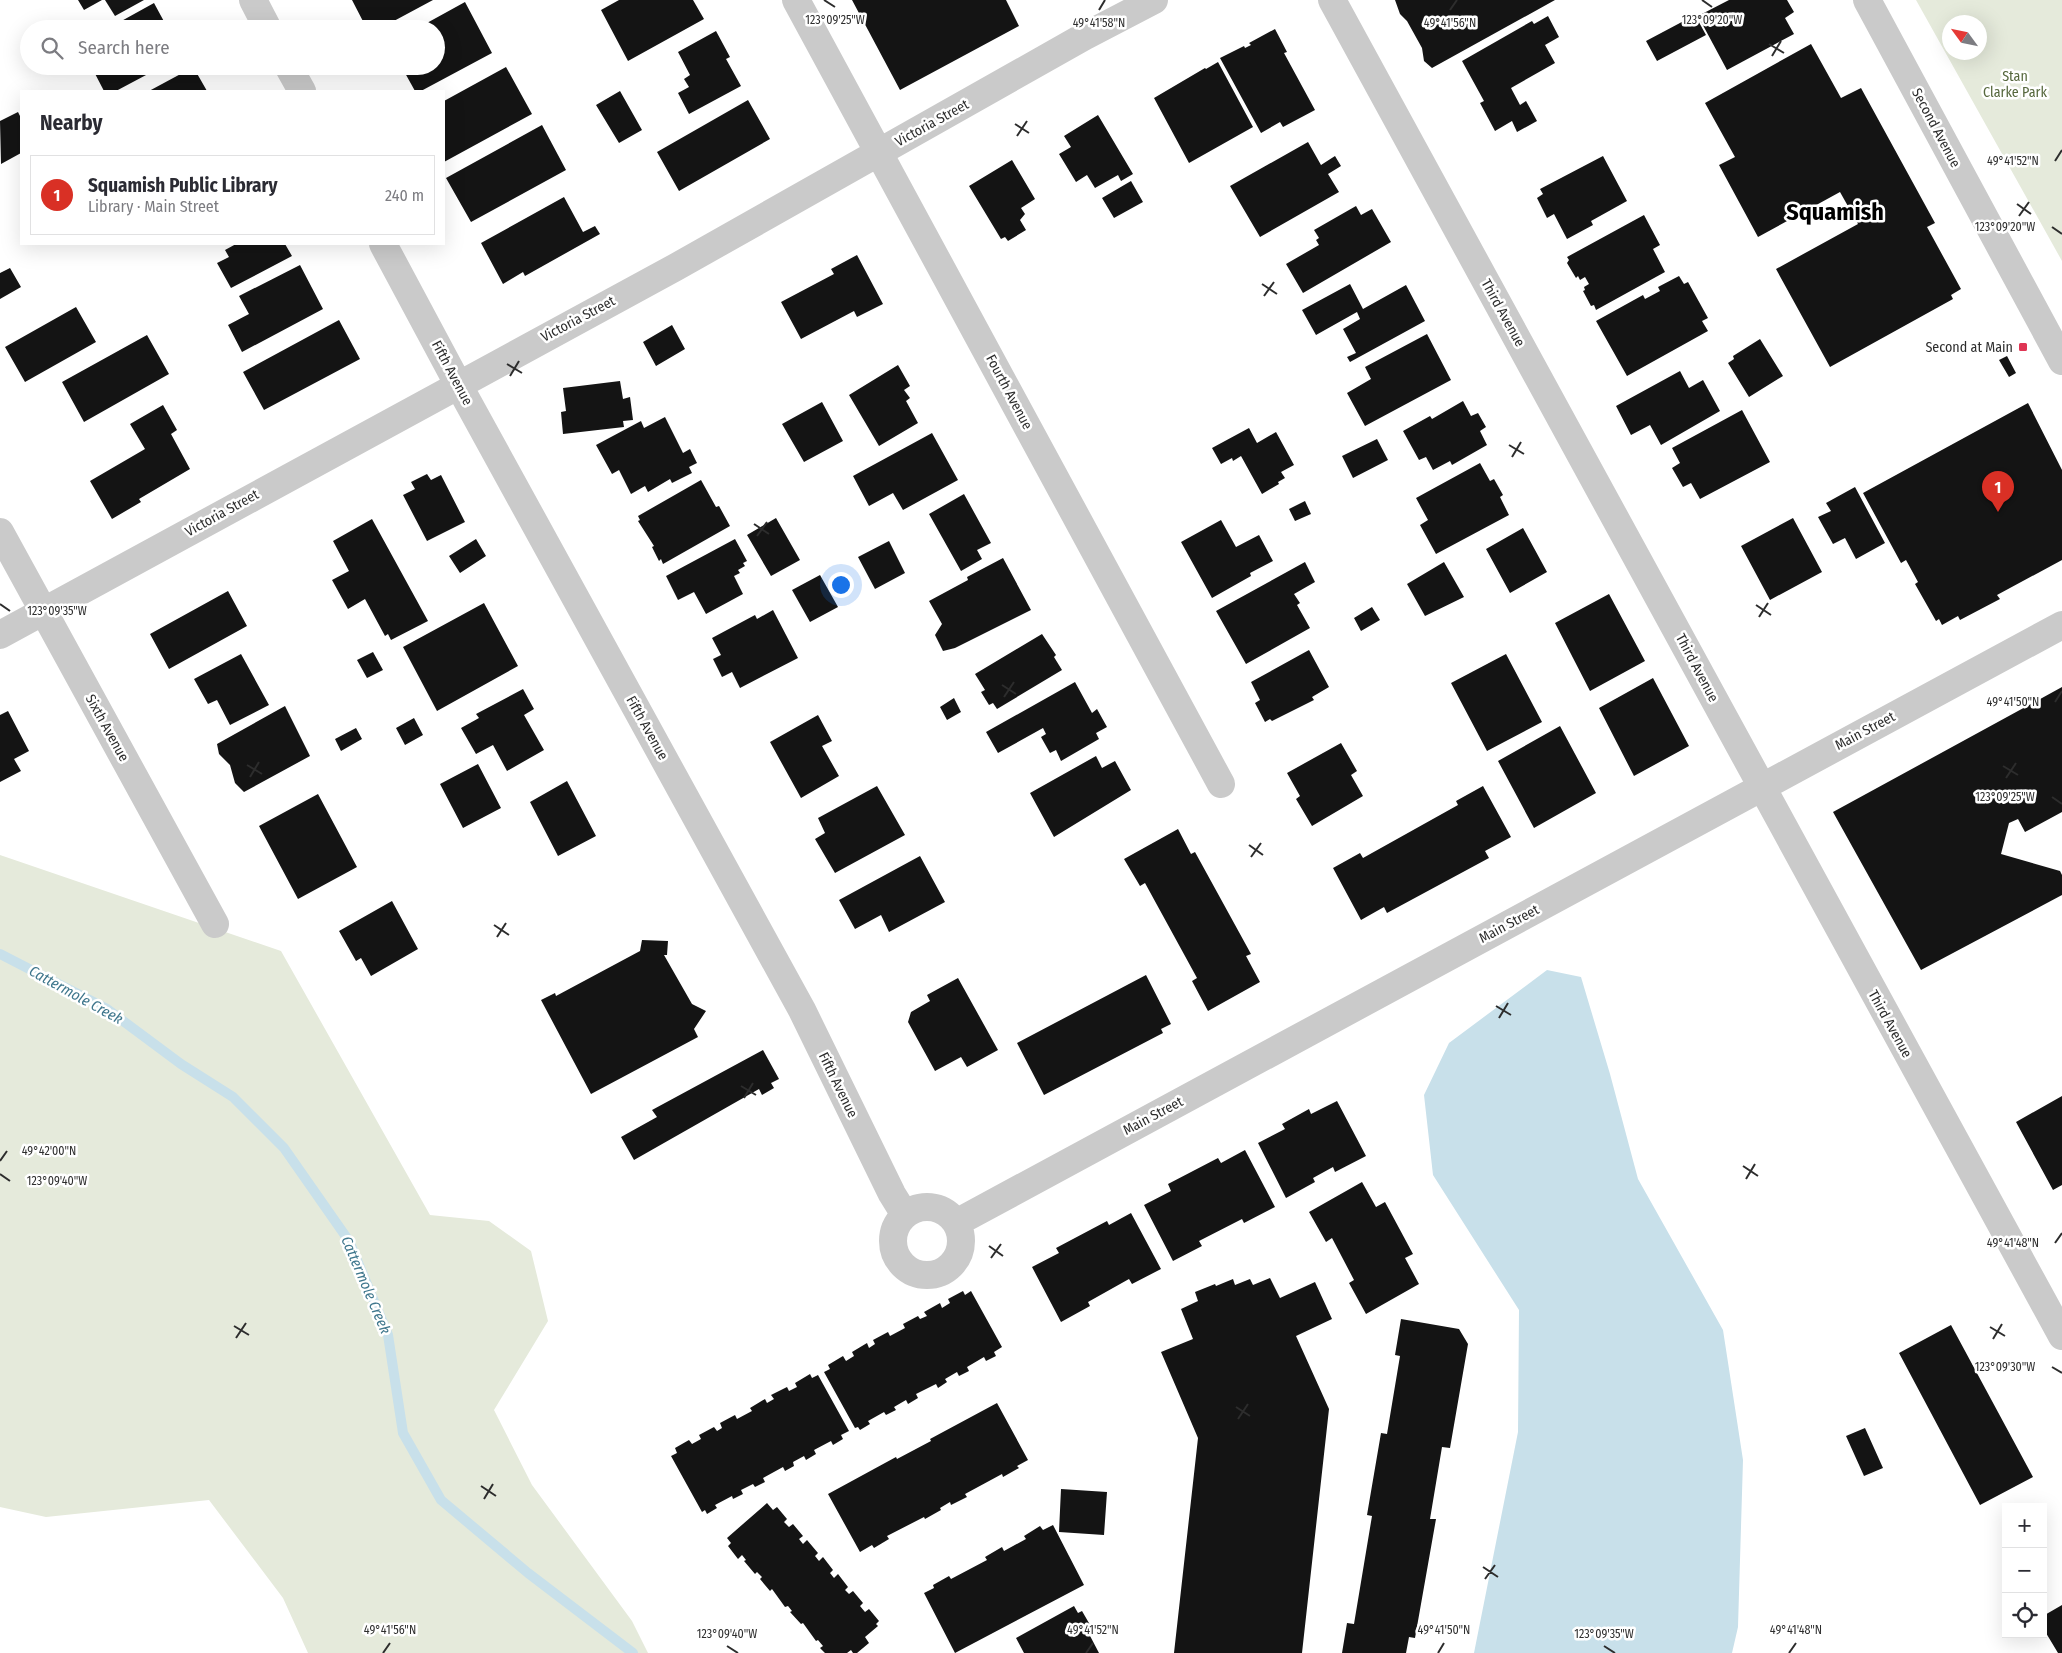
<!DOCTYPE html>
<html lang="en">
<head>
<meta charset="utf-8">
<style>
	body { margin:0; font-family:"Fira Sans Condensed",sans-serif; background:#f7f7f7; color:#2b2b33 }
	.controls { position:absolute; right:15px; bottom:15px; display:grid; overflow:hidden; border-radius:0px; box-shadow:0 5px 20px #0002 }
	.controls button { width:45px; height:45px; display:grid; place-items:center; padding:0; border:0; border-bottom:1px solid #e1e1e2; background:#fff; color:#2b2b33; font:25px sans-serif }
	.compass { position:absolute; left:1942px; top:15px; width:45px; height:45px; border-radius:50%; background:#fff; box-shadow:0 5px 20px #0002; rotate:303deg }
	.you { position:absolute; left:840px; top:584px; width:18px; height:18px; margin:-12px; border:4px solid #fff; border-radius:50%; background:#1a73e8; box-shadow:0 0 0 8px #1a73e833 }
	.badge { display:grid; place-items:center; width:32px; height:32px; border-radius:50%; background:#d93025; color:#fff; font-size:16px; font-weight:700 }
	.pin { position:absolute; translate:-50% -41px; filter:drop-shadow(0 1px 2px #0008) }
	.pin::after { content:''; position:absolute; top:26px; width:18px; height:15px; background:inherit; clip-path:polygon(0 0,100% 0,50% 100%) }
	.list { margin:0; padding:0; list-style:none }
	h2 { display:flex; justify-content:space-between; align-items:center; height:65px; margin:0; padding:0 20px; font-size:21px }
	h2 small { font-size:16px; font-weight:400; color:#7c7c81 }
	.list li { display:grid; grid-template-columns:32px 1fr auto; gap:15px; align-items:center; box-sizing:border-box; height:80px; margin:0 10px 10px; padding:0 10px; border:1px solid #e1e1e2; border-radius:0px }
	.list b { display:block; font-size:19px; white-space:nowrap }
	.list p { margin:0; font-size:16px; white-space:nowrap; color:#7c7c81 }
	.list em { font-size:16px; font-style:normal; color:#7c7c81 }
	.icon { flex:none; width:28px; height:28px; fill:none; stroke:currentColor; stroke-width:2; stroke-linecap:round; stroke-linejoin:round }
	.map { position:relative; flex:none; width:2062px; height:1653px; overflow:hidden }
	.search { position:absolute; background:#fff; box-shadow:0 5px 20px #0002; left:20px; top:20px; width:425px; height:55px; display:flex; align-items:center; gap:12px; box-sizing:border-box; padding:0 18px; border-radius:28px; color:#7c7c81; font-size:19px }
	.panel { position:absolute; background:#fff; box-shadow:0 5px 20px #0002; left:20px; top:90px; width:425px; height:155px; border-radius:0px }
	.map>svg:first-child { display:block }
	.green { fill:#e5eadb; fill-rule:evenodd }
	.water { fill:#c8e0ea }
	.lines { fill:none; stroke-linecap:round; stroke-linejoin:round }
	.stream { stroke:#c8e0ea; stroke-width:10 }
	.building { fill:#141414 }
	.minor { stroke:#cacaca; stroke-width:28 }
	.ticks { fill:none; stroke:#2d2d2d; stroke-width:2 }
	.poi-dot { fill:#df3554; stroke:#fff; stroke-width:2 }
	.labels { text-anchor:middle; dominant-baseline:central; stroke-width:5; stroke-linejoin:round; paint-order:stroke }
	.park-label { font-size:14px; fill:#55673c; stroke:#fff }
	.street-label { font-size:14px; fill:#2d2d2d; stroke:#fff }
	.poi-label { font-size:14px; fill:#2d2d2d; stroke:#fff; text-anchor:end }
	.water-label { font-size:15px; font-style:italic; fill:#3e768c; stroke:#fff }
	.town-label { font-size:24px; font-weight:bold; fill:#000; stroke:#fff }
	.ticks-label { font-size:12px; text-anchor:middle; fill:#2d2d2d; stroke:#fff; stroke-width:5; stroke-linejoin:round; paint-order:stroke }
</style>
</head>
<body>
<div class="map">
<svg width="2062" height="1653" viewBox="0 0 2062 1653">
	<rect width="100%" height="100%" fill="#fff"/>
	<!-- green -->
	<path class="green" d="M1916,0H2062V261ZM1950,22H1980V52H1950Z
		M0,855L281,951L430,1215L489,1221L531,1251L548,1321L494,1410L532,1485L632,1621L648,1653H308L283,1598L209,1500L46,1517L0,1507Z"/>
	<!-- water -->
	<path class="water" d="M1547,970L1581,977L1610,1074L1638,1179L1723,1330L1743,1460L1738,1627L1732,1653H1474L1518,1432L1519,1310L1433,1175L1424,1095L1449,1043Z"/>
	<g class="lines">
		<!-- stream -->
		<path class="stream" d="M0,954L107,1009L181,1064L233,1097L284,1148L349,1241L388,1335L403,1433L441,1500L528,1573L633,1653"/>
	</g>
	<!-- building -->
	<path class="building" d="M78,0H102L84,10Z
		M105,0H144L115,16Z
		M352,0H433L379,29H367Z
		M619,0H693L704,19L628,61L601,10Z
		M852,0H1006L1019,26L900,90Z
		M1395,0H1555L1432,68L1424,61L1422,48L1407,21L1400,14Z
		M1729,0H1787L1794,12L1785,18L1794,34L1727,70L1698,16Z
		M465,2L492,53L421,91H415L405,73L411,71L408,66H436V29H416Z
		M154,3L167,27L164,29H107Z
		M1695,15L1706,35L1657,61L1646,41Z
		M1548,16L1559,37L1545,45L1555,63L1511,88L1520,105L1526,101L1537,121L1517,132L1512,121L1495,131L1480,103L1484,101L1462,61L1532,21L1534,24Z
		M1275,29L1287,52L1284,53L1315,110L1283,127L1280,122L1261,133L1220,58L1244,46L1245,48L1251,45L1249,43Z
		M716,31L730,57L726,59L741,86L689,114L678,93L689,87L684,79L690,75L678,52Z
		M1811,44L1841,98L1861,88L1935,223L1927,227L1961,289L1951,295L1953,299L1830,367L1776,269L1858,224L1840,192L1758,237L1719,165L1735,157L1705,103Z
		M1218,62L1253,127L1189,163L1154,98L1205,68L1206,69Z
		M91,66H163L116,91H104Z
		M506,67L532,114L444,162V101Z
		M188,70L189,73L195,70L207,91H149Z
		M620,91L642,130L619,143L596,105Z
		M748,100L770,139L679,191L657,152Z
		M18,112L21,118V153L1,164L0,121Z
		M1098,115L1133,174L1121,181L1118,175L1095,188L1087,175L1076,182L1059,154L1071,147L1064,136Z
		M542,125L566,170L471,222L446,178Z
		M1308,142L1321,165L1335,156L1341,166L1328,174L1339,192L1260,237L1230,186Z
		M1603,156L1627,201L1591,221L1593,225L1567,239L1554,214L1547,218L1537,198L1543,194L1540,189Z
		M1012,160L1035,199L1021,208L1025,214L1020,220L1026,230L1008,241L1005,237L1001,239L969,186Z
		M1131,181L1143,202L1114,218L1102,198Z
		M564,197L583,232L595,226L600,234L525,276L523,272L503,284L481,243Z
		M1356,206L1361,215L1372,209L1391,242L1303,293L1286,264L1319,245L1316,240L1319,238L1314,230Z
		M1644,215L1660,245L1653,249L1665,272L1596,310L1594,305L1591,306L1583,291L1585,290L1584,287L1589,284L1585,277L1580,280L1578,276L1576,278L1567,263L1569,260L1567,257Z
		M236,244H285L292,256L231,288L217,263L229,257L225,250Z
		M857,255L883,304L857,317L854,311L801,339L781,302L834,274L831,269Z
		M300,265L323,309L242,352L228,325L249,314L239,296Z
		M10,268L21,287L0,299V273Z
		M1679,276L1684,284L1688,282L1708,318L1702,321L1708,331L1627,376L1596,321L1643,295L1645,299L1660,291L1658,287Z
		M1350,284L1363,309L1406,285L1425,321L1350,362L1347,357L1356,353L1343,329L1360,319L1357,312L1316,335L1302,310Z
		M76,307L96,342L25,382L5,347Z
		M339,320L360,359L264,410L243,372Z
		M672,325L685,349L656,366L643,342Z
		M1427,334L1451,380L1365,426L1347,393L1371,379L1365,367Z
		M147,335L169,374L84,422L62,382Z
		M1760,339L1783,376L1749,397L1728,363L1734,359L1733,356Z
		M2007,356L2016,373L2009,377L1999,360Z
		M898,365L910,386L904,390L910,398L906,401L918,423L879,446L849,395Z
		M1680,371L1689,388L1703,380L1720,411L1661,445L1650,425L1631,435L1616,406Z
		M620,381L623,399L630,397L633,420L623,421L624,427L563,434L561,412L566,411L563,388Z
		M1463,401L1471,416L1478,413L1486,427L1480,431L1487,445L1452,465L1450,461L1433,470L1426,457L1419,460L1403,431L1430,416L1432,419Z
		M822,402L843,441L804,462L782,424Z
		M2028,403L2062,470V560L1997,595L2000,599L1960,620L1958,616L1942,625L1939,619L1936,621L1915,584L1918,582L1906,560L1901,563L1863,493Z
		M163,405L177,430L171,434L190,469L139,499L141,502L112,519L90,481L145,449L130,424Z
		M1742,410L1770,462L1700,499L1691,483L1683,487L1672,468L1680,463L1672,448Z
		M665,417L683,453L690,449L697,463L689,467L692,473L672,483L670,479L648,492L645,486L631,494L619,470L612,474L596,445L641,421L644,428Z
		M1249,428L1257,443L1276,432L1294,465L1281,472L1285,478L1278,482L1279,484L1262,494L1241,456L1233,461L1232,458L1221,464L1212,448Z
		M932,433L958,480L903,510L893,493L869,506L853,476Z
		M1377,439L1388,460L1353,478L1342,456Z
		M1480,463L1490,481L1494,479L1503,495L1500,497L1509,515L1436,554L1420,525L1428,520L1416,498Z
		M427,474L431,480L441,475L465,522L427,541L403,495L415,489L411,482Z
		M701,480L716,507L719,506L730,526L663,564L661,559L659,561L652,547L654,546L638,521L640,520L638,516Z
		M1855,487L1885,543L1856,559L1845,538L1833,544L1818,517L1831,511L1826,503Z
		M964,494L991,543L977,550L982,559L961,571L929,514Z
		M1305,501L1311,514L1295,521L1289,509Z
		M776,518L800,560L771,576L747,535Z
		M1793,518L1822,572L1770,600L1741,546Z
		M372,519L428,621L391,640L388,634L385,636L365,599L348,609L332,580L349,571L333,541Z
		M1221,520L1236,547L1259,535L1273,561L1250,573L1251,576L1212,598L1181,542Z
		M1523,528L1547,572L1510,593L1486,549Z
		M476,539L486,556L460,573L449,556Z
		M735,539L747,561L743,563L745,566L738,570L740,573L734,576L743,594L706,614L694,592L678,600L666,576Z
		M889,541L905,573L875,589L858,557Z
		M1003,558L1031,610L955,648L943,651L935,635L942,624L929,601L968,580L967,577Z
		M1305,562L1315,582L1294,594L1300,603L1297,605L1310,628L1246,664L1216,611Z
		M1444,562L1464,597L1425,616L1407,584Z
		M820,575L838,607L810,622L792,590Z
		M228,591L247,626L169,669L150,634Z
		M1609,594L1645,661L1590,691L1555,623Z
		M484,603L518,666L437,711L403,647Z
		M1372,607L1380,620L1361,631L1354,618Z
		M773,610L798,658L740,688L732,672L722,677L713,659L721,655L712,638L755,615L757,619Z
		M1042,634L1056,655L1054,657L1062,670L997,709L993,703L989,705L981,692L985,690L975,674Z
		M1309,650L1329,687L1312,697L1314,700L1272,721L1270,719L1265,722L1255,703L1260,700L1251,682Z
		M373,652L383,670L367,678L357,660Z
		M241,654L269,705L230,725L217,700L208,704L194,679Z
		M1506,654L1542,722L1487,751L1451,683Z
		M1653,678L1689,746L1634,776L1599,708Z
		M1075,682L1092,713L1097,709L1107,727L1096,733L1099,739L1061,761L1056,750L1050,753L1041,737L1046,734L1043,728L998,753L986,732Z
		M2062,687V812L2025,832L2018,819L2009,823L2001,854L2060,871L2062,875V895L1921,970L1833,812Z
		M523,689L534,709L524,715L544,750L507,771L493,745L476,754L461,728L479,718L476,714Z
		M954,698L961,712L947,720L940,707Z
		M285,706L310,756L244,792L235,783L230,765L219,754L217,744Z
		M8,711L29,751L14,759L21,771L0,782V715Z
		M818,715L832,741L822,746L839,776L801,798L770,742Z
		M414,718L423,735L405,745L396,728Z
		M1560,726L1596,793L1534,828L1498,761Z
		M356,728L362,739L341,751L335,739Z
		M1341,743L1357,771L1351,775L1363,796L1312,826L1296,799L1300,796L1287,773Z
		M1096,756L1102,768L1115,761L1131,790L1054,837L1030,793Z
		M478,764L501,808L463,828L440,784Z
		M567,781L596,836L558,856L530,802Z
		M877,786L905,835L835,873L815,839L825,833L818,818Z
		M1483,786L1511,837L1485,851L1489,858L1387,913L1384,907L1361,920L1333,868L1360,853L1363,858L1458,805L1456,801Z
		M318,794L357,867L298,899L259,826Z
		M1178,829L1191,854L1195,852L1251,954L1246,956L1260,982L1208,1011L1192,981L1197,978L1145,883L1140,886L1124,859Z
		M920,856L945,902L889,932L881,915L855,929L839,900Z
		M392,901L418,949L371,976L361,958L356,961L339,931Z
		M642,940L668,941L667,955H664L692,1004L706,1011L694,1029L698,1037L591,1094L541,1000L555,993L556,996L640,951Z
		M1146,975L1171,1024L1161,1029L1163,1033L1044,1095L1017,1043Z
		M958,978L998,1050L967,1067L961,1057L935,1071L908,1022L911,1012L930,1001L927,995Z
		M763,1050L779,1079L771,1083L774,1088L762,1095L759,1089L634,1160L621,1137L657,1117L652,1110Z
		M2062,1096V1185L2053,1190L2016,1122Z
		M1337,1101L1366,1156L1335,1172L1333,1167L1313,1178L1315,1182L1286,1198L1258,1143L1285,1129L1282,1124L1309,1109L1311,1114Z
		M1245,1150L1275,1207L1244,1223L1242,1219L1199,1241L1202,1246L1173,1261L1144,1205L1171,1191L1168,1184L1218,1158L1221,1163Z
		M1362,1182L1376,1207L1385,1202L1413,1254L1405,1258L1419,1284L1366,1314L1349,1283L1354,1280L1332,1238L1326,1242L1309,1212Z
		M1131,1213L1161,1269L1132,1284L1129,1279L1088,1302L1090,1306L1061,1322L1032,1267L1059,1253L1056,1248L1107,1221L1109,1225Z
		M1270,1278L1280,1298L1315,1282L1332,1319L1296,1336L1329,1409L1302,1653H1174L1198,1438L1161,1352L1193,1339L1181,1309L1198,1301L1195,1292L1215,1284L1216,1286L1233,1279L1235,1285L1250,1279L1253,1285Z
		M963,1291L965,1295L971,1291L1002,1347L994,1352L996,1356L986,1361L984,1357L967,1367L969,1371L959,1376L957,1372L945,1379L947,1382L938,1388L936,1384L916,1394L918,1398L908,1404L906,1400L894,1407L896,1410L886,1415L884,1412L868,1421L870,1424L860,1430L858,1427L855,1428L824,1372L830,1369L828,1365L843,1356L846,1361L854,1356L852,1352L867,1343L869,1348L875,1344L873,1340L888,1332L890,1336L905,1328L903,1324L918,1316L920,1319L927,1316L924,1312L940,1303L942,1308L950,1303L948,1299Z
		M1401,1319L1459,1329L1468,1344L1450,1448L1442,1447L1430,1519H1436L1415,1638L1409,1637L1406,1653H1342L1347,1623L1354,1624L1372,1516L1367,1515L1381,1433L1387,1434L1400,1356L1395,1355Z
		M1951,1325L2033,1477L1980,1505L1899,1353Z
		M810,1374L812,1378L818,1375L849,1431L841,1435L843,1439L833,1445L831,1441L814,1450L816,1454L806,1460L804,1456L793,1462L794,1466L785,1471L783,1467L763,1478L765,1482L755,1487L753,1484L741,1490L743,1494L733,1499L732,1496L715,1505L717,1508L707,1514L705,1510L702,1512L671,1456L677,1453L675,1448L689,1440L692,1444L701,1439L699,1435L714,1427L717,1431L722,1428L720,1423L735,1415L737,1419L752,1411L750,1408L765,1399L767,1403L774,1399L771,1395L787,1387L789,1391L797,1387L795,1383Z
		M997,1403L1028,1460L1017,1466L1019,1468L1003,1477L1002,1474L965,1494L967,1497L951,1505L950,1502L940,1508L941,1510L925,1519L924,1517L887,1536L889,1539L874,1548L872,1545L860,1552L828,1494L896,1457L897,1459L931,1441L930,1439Z
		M1865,1428L1883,1468L1864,1476L1846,1436Z
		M1061,1489L1107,1492L1104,1535L1059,1532Z
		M767,1503L773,1510L777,1507L787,1519L784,1522L789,1527L793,1524L803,1536L799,1539L803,1544L807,1540L818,1553L815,1556L819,1561L823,1557L833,1570L830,1573L834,1578L838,1574L848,1587L845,1590L849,1594L853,1591L863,1603L860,1606L865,1612L869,1609L879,1621L876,1624L878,1626L865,1637L869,1643L857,1653H853L851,1650L847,1653H825L820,1648L823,1646L818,1640L816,1641L803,1623L801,1624L790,1612L792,1611L788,1606L785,1607L772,1589L770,1591L760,1579L762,1577L757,1572L755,1574L744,1561L746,1560L742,1555L738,1559L728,1546L731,1543L727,1538Z
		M1053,1525L1084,1585L955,1653L924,1593L934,1588L933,1585L949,1576L951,1579L987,1560L985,1557L1002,1547L1004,1551L1026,1539L1024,1536L1040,1526L1043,1530Z
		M2062,1605V1653H2058L2043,1628V1616Z
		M1074,1606L1078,1613L1082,1611L1093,1630L1088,1632L1099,1653H1024L1016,1638Z"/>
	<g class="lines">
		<!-- minor -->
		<path class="minor" d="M253,0L268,29
			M796,0L1221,784
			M1332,0L2062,1336
			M1867,0L2062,361
			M288,66L302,91
			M383,244L458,384L802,1010L892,1194L905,1215
			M0,532L215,924
			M0,635L676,267L1085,36L1154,0
			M893 1241a34 34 0 1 1 68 0a34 34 0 1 1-68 0Z
			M956,1223L2062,625"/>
	</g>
	<!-- ticks -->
	<path class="ticks" d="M824,0L835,7M1702,0L1712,7M1099,10L1105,0M1450,10L1457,0M1769,44L1784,53M1772,56L1781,41M1015,124L1029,133M1017,136L1027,121M2055,161L2062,150M2017,204L2031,214M2019,216L2029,202M2052,227L2062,234M1262,284L1277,294M1264,296L1274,282M507,364L522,373M510,376L519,361M1509,445L1524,454M1512,457L1521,442M754,524L769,534M757,536L767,522M0,604L10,611M1756,605L1771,615M1759,617L1768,603M1002,685L1016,694M1004,697L1014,682M2055,702L2062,691M247,765L262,774M2003,766L2018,775M250,777L259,762M2006,778L2016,763M2052,797L2062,804M1249,845L1263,855M1251,857L1261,843M494,925L509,935M497,937L506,923M1496,1006L1511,1015M1499,1018L1508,1003M741,1086L756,1095M744,1098L753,1083M0,1161L7,1151M1743,1166L1758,1176M0,1174L10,1181M1746,1179L1755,1164M2055,1243L2062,1233M989,1246L1003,1256M991,1258L1001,1244M234,1326L249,1335M1990,1327L2005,1336M236,1338L246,1323M1993,1339L2002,1324M2052,1367L2062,1373M1236,1407L1250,1416M1238,1419L1248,1404M481,1486L496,1496M484,1499L493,1484M1483,1567L1498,1577M1485,1579L1495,1565M727,1646L738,1653M1604,1646L1615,1653M383,1653L390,1643M1086,1653L1093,1643M1438,1653L1444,1643M1789,1653L1796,1643"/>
	<!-- markers -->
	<rect class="poi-dot" x="2018" y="342" width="10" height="10" rx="2.5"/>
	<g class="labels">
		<!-- park labels -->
		<g class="park-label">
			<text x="2015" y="76">Stan<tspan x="2015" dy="16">Clarke Park</tspan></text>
		</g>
		<!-- street labels -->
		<g class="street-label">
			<text transform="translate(932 123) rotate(-29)">Victoria Street</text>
			<text transform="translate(1936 128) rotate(62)">Second Avenue</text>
			<text transform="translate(1503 313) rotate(61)">Third Avenue</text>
			<text transform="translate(578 319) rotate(-28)">Victoria Street</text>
			<text transform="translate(452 373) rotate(62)">Fifth Avenue</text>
			<text transform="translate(1009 392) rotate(62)">Fourth Avenue</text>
			<text transform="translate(222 513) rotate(-29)">Victoria Street</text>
			<text transform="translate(1697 668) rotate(62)">Third Avenue</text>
			<text transform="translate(107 728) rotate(61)">Sixth Avenue</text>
			<text transform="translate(647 728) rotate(61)">Fifth Avenue</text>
			<text transform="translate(1865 731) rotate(-28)">Main Street</text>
			<text transform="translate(1509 924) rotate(-28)">Main Street</text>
			<text transform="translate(1890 1024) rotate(61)">Third Avenue</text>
			<text transform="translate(838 1085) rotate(64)">Fifth Avenue</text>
			<text transform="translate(1153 1116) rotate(-28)">Main Street</text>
		</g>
		<!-- poi labels -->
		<g class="poi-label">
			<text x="2013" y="347">Second at Main</text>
		</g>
		<!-- water labels -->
		<g class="water-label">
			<text transform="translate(76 995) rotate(29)">Cattermole Creek</text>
			<text transform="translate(366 1285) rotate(67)">Cattermole Creek</text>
		</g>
		<!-- town labels -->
		<g class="town-label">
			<text x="1835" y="212">Squamish</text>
		</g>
	</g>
	<g class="ticks-label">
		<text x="1712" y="24">123°09'20"W</text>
		<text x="835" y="24">123°09'25"W</text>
		<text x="1099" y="27">49°41'58"N</text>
		<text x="1450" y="27">49°41'56"N</text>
		<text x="2013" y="165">49°41'52"N</text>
		<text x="2005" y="231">123°09'20"W</text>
		<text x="57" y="615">123°09'35"W</text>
		<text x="2013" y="706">49°41'50"N</text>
		<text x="2005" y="801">123°09'25"W</text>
		<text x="49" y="1155">49°42'00"N</text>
		<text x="57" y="1185">123°09'40"W</text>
		<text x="2013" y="1247">49°41'48"N</text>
		<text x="2005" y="1371">123°09'30"W</text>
		<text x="390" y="1634">49°41'56"N</text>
		<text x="1093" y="1634">49°41'52"N</text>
		<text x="1444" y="1634">49°41'50"N</text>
		<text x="1796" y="1634">49°41'48"N</text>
		<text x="727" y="1638">123°09'40"W</text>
		<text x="1604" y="1638">123°09'35"W</text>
	</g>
</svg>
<div class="controls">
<button>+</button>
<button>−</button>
<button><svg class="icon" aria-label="locate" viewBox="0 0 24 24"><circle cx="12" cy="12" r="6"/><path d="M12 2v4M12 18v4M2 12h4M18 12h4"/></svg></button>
</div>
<svg class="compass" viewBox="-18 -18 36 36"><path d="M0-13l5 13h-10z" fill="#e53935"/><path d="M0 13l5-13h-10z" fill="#7c7c81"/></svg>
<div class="you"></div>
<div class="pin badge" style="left:1998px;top:512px">1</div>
<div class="search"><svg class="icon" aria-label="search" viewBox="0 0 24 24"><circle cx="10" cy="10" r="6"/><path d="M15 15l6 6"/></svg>Search here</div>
<section class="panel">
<h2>Nearby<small></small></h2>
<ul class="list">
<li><span class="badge">1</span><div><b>Squamish Public Library</b><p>Library · Main Street</p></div><em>240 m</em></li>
</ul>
</section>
</div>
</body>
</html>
